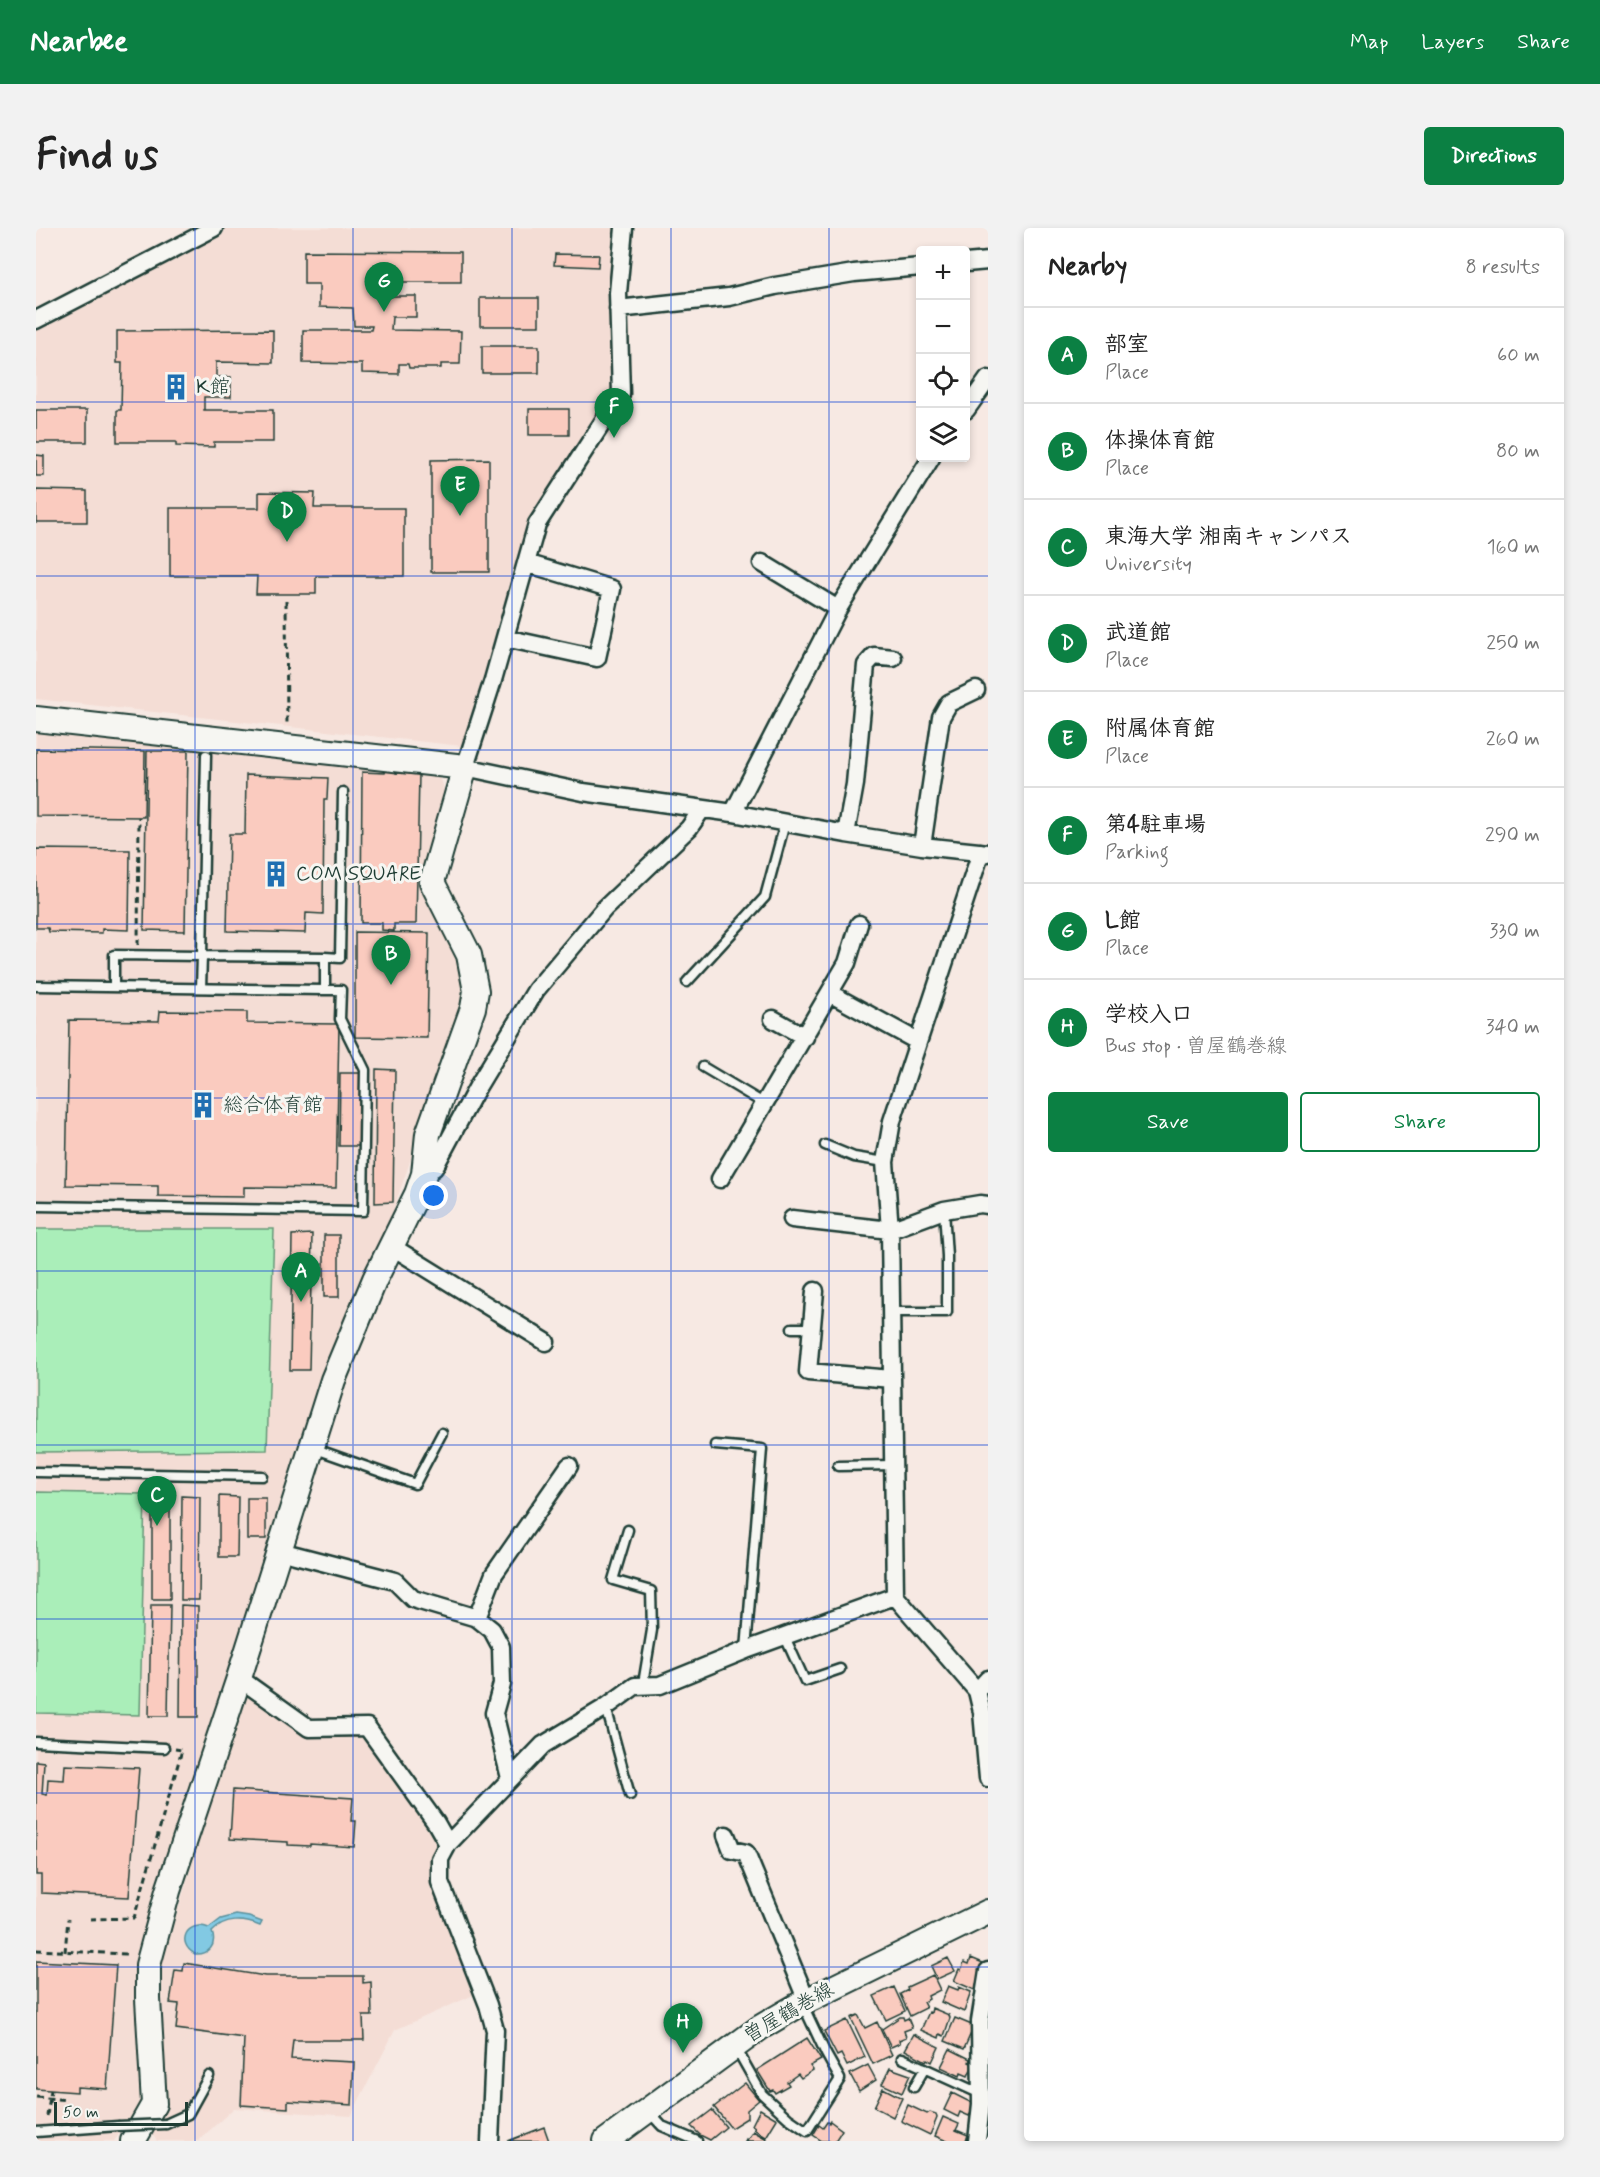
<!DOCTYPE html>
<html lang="en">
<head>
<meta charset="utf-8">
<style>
	body { margin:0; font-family:Mynerve,"Klee One",sans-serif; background:#f2f2f2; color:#222 }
	.controls { position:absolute; right:18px; top:18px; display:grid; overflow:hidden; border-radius:6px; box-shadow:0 3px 9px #0003 }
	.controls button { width:54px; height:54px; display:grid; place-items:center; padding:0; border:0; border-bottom:2px solid #e0e0e0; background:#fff; color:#222; font:30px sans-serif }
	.scale { position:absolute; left:18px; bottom:15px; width:134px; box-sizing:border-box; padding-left:6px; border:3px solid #1f3d34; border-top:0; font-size:16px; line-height:21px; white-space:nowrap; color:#1f3d34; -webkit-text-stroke:4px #f6f6f2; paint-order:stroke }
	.you { position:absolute; left:398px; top:968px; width:21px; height:21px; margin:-15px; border:4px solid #fff; border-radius:50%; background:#1a73e8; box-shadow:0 0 0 9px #1a73e833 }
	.badge { display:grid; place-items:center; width:39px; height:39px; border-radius:50%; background:#0b8043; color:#fff; font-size:20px; font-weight:700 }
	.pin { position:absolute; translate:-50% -50px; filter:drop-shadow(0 2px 3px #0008) }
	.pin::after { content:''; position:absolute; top:32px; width:21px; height:18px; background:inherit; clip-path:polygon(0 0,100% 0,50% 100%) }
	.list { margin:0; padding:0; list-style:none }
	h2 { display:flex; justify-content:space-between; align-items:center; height:78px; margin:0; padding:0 24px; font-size:26px }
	h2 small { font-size:20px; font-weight:400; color:#767676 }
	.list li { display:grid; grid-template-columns:39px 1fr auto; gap:18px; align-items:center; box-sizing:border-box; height:96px; padding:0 24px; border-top:2px solid #e0e0e0 }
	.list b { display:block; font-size:22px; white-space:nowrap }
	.list p { margin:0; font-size:20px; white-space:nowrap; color:#767676 }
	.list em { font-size:20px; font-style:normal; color:#767676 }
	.actions { display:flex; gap:12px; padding:18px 24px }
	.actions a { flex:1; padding:14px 0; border:2px solid #0b8043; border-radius:6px; text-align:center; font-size:21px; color:#0b8043 }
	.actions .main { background:#0b8043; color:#fff }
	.icon { flex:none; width:33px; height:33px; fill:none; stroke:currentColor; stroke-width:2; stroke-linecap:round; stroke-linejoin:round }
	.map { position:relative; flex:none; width:952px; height:1913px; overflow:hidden; border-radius:6px }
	header { display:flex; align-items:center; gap:36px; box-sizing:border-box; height:84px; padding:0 30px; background:#0b8043; color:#fff }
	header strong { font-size:28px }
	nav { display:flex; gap:33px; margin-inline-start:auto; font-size:21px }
	.intro { display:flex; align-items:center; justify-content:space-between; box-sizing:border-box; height:144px; padding:0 36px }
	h1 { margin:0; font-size:42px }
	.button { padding:15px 27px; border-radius:6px; background:#0b8043; color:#fff; font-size:21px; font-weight:700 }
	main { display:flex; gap:36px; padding:0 36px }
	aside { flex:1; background:#fff; border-radius:6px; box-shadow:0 3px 9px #0003 }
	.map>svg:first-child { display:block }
	.built { fill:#f4ddd5 }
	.green { fill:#aaeeb9; stroke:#649676; stroke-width:1.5 }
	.water { fill:#82c9e3; stroke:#5a919d; stroke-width:1.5 }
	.building { fill:#facbbf; stroke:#1f3d34; stroke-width:1.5 }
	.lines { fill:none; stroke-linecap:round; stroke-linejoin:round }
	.lane-casing { stroke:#1f3d34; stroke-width:13 }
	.street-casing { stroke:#1f3d34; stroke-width:21 }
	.secondary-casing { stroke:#1f3d34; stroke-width:28 }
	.path { stroke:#1f3d34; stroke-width:3; stroke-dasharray:6 4.5; stroke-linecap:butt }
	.lane { stroke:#f6f6f2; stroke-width:8 }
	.street { stroke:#f6f6f2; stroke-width:16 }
	.secondary { stroke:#f6f6f2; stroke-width:24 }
	.lane-bridge-casing { stroke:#1f3d34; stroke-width:13; stroke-linecap:butt }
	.path-bridge { stroke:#1f3d34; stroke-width:3; stroke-dasharray:6 4.5; stroke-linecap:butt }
	.lane-bridge { stroke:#f6f6f2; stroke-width:8 }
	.grid { fill:none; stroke:#1d4ed8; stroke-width:1.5; stroke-opacity:0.55 }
	.labels { text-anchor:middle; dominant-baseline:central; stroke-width:6; stroke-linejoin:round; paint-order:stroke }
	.poi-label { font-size:20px; fill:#1f3d34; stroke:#f6f6f2; text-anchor:start }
	.street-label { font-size:20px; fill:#1f3d34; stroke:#f6f6f2 }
</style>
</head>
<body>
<header>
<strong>Nearbee</strong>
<nav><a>Map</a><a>Layers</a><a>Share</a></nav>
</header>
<div class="intro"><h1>Find us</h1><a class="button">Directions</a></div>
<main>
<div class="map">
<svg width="952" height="1913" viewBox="0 0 952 1913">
	<rect width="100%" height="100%" fill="#f7e9e3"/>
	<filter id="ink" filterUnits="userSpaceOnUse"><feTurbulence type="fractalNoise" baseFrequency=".0167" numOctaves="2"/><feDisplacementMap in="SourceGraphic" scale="12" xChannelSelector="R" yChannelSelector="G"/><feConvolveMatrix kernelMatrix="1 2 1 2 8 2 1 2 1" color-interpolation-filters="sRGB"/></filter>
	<g filter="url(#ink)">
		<!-- built -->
		<path class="built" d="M186,0H583L573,87L579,157L493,295L433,514L426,518L0,471V101Z
			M0,502L398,544L406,554L409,567L390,652L425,733L430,755L426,779L418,806L352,997L288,1150L195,1447L118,1666L100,1738L107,1874L78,1913H0Z
			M211,1459L256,1494L325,1495L404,1587L400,1619L442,1765L359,1802L315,1888L198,1880L162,1913H121L116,1906L130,1879L125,1737Z"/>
		<!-- green -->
		<path class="green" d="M0,1001H238L231,1222L0,1224Z
			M0,1264L109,1266L104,1487L0,1485Z"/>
		<!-- water -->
		<path class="water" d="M200,1687L213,1689L226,1694L224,1698C208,1691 189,1690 176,1704C181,1717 173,1727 159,1726C139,1715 151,1691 173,1700L185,1691Z"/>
		<!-- building -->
		<path class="building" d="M268,23L425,24V54H356V68H380V89H356L355,102L425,103L424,136H405V140H373L372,136H363V146L326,145V136L267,135V102H335L336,98H318L317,80L283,79V56H268Z
			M519,26L563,27L562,39L518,37Z
			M444,70H503V98H444Z
			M237,102V135L180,134V149H195V169H168V182H237V214H178V219L140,218V214H81V182H85L86,135H81V103Z
			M446,118H503V145H446Z
			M493,181H533V207H493Z
			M0,182H51V214H0Z
			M0,227L8,228V248H0Z
			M453,231V344H395V232Z
			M0,262L51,263V294H0Z
			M223,264L279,265L278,280H368V348H280V366H220L221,348H134V280H223Z
			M0,521L109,523L108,589L0,588Z
			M111,523H152L149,703L108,702Z
			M350,542H360V545L383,546L380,696H358V703L346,702V695H325L326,544L349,545Z
			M210,547L292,550L291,571H288L287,686L270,685L269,705L191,703L193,606H209Z
			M0,621L94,622L93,702L66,701V705L13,704L12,700H0Z
			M319,704L393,705L391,810L319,809Z
			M124,783L211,784V795L303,796L300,960L208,959V969L122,968V958L30,957L33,792L123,793Z
			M340,841L359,842L357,974L339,975Z
			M304,845H324V918H303Z
			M276,1006L273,1142H254L256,1007Z
			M288,1007H303V1069H288Z
			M116,1268L134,1269V1371H116Z
			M146,1268L164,1269L163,1372H145Z
			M183,1268L202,1269L201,1329H183Z
			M211,1270H230V1311H211Z
			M115,1377H134L132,1488H113Z
			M145,1377L162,1378V1489H144Z
			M0,1533L8,1534L6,1566L11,1567L12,1551L28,1552L29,1537L103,1540L93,1669L5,1665V1647H0Z
			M197,1562L317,1570L315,1593H320L318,1619L274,1616V1618L252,1617V1614L194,1611Z
			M912,1730L919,1743L901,1751L895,1738Z
			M935,1730L947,1735L941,1763L918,1753L923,1741L925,1742L928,1734L933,1736Z
			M0,1733L80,1737L71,1861L41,1859V1864L0,1861Z
			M148,1735L229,1748H327V1755L335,1754L336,1788H327L328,1812H257L255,1831L318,1834L316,1877L252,1873V1880L205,1877L208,1810L140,1801L143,1776L134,1775L139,1742L147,1743Z
			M897,1747L904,1762L892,1768L893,1771L887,1774L890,1780L874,1788L864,1766L872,1762L871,1759Z
			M912,1758L922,1762L923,1759L935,1764L928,1784L905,1774Z
			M858,1759L869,1783L850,1792L838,1768Z
			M896,1780L913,1787L914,1790L908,1808L904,1806L903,1810L885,1802L893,1784L895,1785Z
			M822,1787L829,1800L841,1794L856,1827L837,1836L815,1790Z
			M864,1789H867L868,1792L872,1790L876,1800L868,1803L870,1809L863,1812L864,1815L855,1819L846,1801Z
			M919,1790L938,1798L928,1821L909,1813Z
			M811,1792L829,1829L811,1838L805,1826L801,1828L788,1803Z
			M878,1806L903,1819L896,1834L891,1831L890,1833L869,1822Z
			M771,1810L785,1832L774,1838L777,1842L765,1850L762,1846L751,1854L753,1857L739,1865L737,1862L734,1863L721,1842Z
			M914,1821L934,1831L933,1834L937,1836L932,1848L925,1845L924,1848L905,1839Z
			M832,1837L840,1852L823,1863L814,1846Z
			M854,1840L874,1847L866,1865L846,1856Z
			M709,1855L723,1872L711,1882V1890L695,1900L678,1879Z
			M847,1860L866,1870L857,1889L838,1879Z
			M916,1865L938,1876L933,1888L924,1884L922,1889L908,1882Z
			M872,1877L891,1886L894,1884L900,1886L901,1890L894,1907L865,1893Z
			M724,1881L741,1891L730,1909L718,1901L719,1899L716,1897Z
			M676,1882L690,1899L674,1912L664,1907L655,1898Z
			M907,1889L923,1896L920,1902L932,1907L930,1913H911L899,1908Z
			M794,1893L806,1902L799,1913H786L777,1907L783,1897L787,1900L791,1894L793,1895Z
			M508,1899L513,1913H472Z
			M717,1903L731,1911L730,1913H709L710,1911L711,1912Z"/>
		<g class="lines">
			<!-- lane casing -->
			<g class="lane-casing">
				<path id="lane" d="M289,729L304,730L307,564
					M651,754L729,669L749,595
					M0,758L289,762V729L166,728L165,760
					M78,759V727L166,728L170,527
					M667,839L729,876
					M789,917L818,929L849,934
					M0,978L327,983L329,842L304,791L305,762H289
					M855,1084H911V1028L908,982
					M756,1100H776
					M679,1217L726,1221L710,1422
					M277,1220L379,1256L406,1205
					M802,1238L857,1237
					M0,1244L226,1248
					M592,1302L577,1352L615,1363L616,1402L607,1456
					M749,1409L769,1453L804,1441
					M570,1479L594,1567
					M0,1514L128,1520
					M700,1820L726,1866L752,1890L771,1903L804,1851L790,1826L766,1775
					M866,1830L945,1866
					M878,1859L889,1840
					M613,1884L626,1898L661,1913
					M130,1896L152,1886L173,1848
					M0,1904L82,1898"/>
			</g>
			<!-- street casing -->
			<g class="street-casing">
				<path id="street" d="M588,0L582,65L585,166L501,296L457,452L429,539L547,564L697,585L810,606L886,618L952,625
					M930,35L952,33
					M582,81L693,69L739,58L818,45L885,39
					M0,92L178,0
					M930,182L952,151
					M726,335L802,381
					M469,410L561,430L576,361L490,335
					M697,585L802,381L895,230
					M810,606L819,556L830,437L838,428L857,430
					M886,618L905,489L913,475L940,462
					M945,624L856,893L849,934L854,1002L859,1368L941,1463L946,1484L952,1550
					M795,766L881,813
					M737,791L769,809
					M388,946L398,940L442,858L500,762L568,681L653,600L666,581
					M684,951L811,735L823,696
					M756,991L854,1002L908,982L944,976L952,977
					M355,1018L510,1114
					M779,1063L772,1144L856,1151
					M244,1323L359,1353L377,1371L441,1390L456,1402L465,1419L466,1456L458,1485L474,1550
					M441,1390L458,1346L533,1238
					M203,1450L273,1500L331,1499L400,1595L412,1616
					M941,1463L952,1451
					M690,1607L696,1622L710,1625L771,1773
					M454,1913L459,1802L452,1777L404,1654V1631L412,1616L507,1517L570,1479L599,1458L624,1457L710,1422L859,1368
					M941,1913L945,1876L944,1793L952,1743"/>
			</g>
			<!-- secondary casing -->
			<g class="secondary-casing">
				<path id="secondary" d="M0,491L429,539L396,654L433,727L440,763L437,780L392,906L388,946L381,966L339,1051L297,1152L203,1450L132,1663L112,1737V1771L118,1876L97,1913
					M570,1913L725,1799L766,1775L952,1684"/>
			</g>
			<!-- path -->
			<path class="path" d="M250,373L251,499
				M102,717L103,589
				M54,1691L98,1690L146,1522L139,1521
				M0,1722L91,1726
				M29,1724L32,1691
				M0,1869L31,1872"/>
			<!-- lane -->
			<use href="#lane" class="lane"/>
			<!-- street -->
			<use href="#street" class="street"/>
			<!-- secondary -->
			<use href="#secondary" class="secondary"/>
			<!-- lane-bridge casing -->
			<g class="lane-bridge-casing">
				<path id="lane-bridge" d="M82,1898L130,1896"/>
			</g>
			<!-- path-bridge -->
			<path class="path-bridge" d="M11,1888L15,1862"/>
			<!-- lane-bridge -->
			<use href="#lane-bridge" class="lane-bridge"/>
		</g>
	</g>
	<!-- grid -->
	<path class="grid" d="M159,0V1913M317,0V1913M476,0V1913M635,0V1913M793,0V1913M0,174H885M930,174H952M0,348H952M0,522H952M0,696H952M0,870H952M0,1043H952M0,1217H952M0,1391H952M0,1565H952M0,1739H952"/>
	<!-- icons -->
	<defs>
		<g id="building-bare" transform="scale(2.07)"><path d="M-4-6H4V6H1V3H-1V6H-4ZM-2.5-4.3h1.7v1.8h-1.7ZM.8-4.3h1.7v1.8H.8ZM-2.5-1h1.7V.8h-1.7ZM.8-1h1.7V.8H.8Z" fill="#1f6fb2" stroke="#f6f6f2" stroke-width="2.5" paint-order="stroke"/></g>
	</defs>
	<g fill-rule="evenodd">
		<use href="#building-bare" x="140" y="159"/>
		<use href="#building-bare" x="240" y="646"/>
		<use href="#building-bare" x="167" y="877"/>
	</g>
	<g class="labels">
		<!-- poi labels -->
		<g class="poi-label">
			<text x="160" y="159">K館</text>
			<text x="260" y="646">COM SQUARE</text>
			<text x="187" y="877">総合体育館</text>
		</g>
		<!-- street labels -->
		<g class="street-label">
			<text transform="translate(753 1785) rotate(-30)">曽屋鶴巻線</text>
		</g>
	</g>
</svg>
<div class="controls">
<button>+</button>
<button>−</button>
<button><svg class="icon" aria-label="locate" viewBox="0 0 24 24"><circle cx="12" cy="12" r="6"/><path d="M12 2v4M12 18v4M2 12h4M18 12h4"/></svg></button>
<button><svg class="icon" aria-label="layers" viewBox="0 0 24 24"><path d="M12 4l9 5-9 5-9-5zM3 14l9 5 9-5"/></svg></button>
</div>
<div class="scale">50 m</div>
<div class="you"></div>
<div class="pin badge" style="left:265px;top:1074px">A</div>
<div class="pin badge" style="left:355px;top:757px">B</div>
<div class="pin badge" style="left:121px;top:1298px">C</div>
<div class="pin badge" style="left:251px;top:314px">D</div>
<div class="pin badge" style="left:424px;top:288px">E</div>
<div class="pin badge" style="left:578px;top:210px">F</div>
<div class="pin badge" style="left:348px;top:84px">G</div>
<div class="pin badge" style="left:647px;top:1825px">H</div>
</div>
<aside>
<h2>Nearby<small>8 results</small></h2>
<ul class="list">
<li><span class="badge">A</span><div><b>部室</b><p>Place</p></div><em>60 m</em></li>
<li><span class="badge">B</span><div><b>体操体育館</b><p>Place</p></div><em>80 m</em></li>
<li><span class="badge">C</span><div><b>東海大学 湘南キャンパス</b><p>University</p></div><em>160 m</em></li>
<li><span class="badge">D</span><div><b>武道館</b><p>Place</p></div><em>250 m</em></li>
<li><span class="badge">E</span><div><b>附属体育館</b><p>Place</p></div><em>260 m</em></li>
<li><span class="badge">F</span><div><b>第4駐車場</b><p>Parking</p></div><em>290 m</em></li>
<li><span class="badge">G</span><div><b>L館</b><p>Place</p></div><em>330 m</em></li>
<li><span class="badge">H</span><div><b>学校入口</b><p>Bus stop · 曽屋鶴巻線</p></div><em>340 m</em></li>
</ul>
<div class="actions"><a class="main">Save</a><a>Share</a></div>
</aside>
</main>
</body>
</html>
